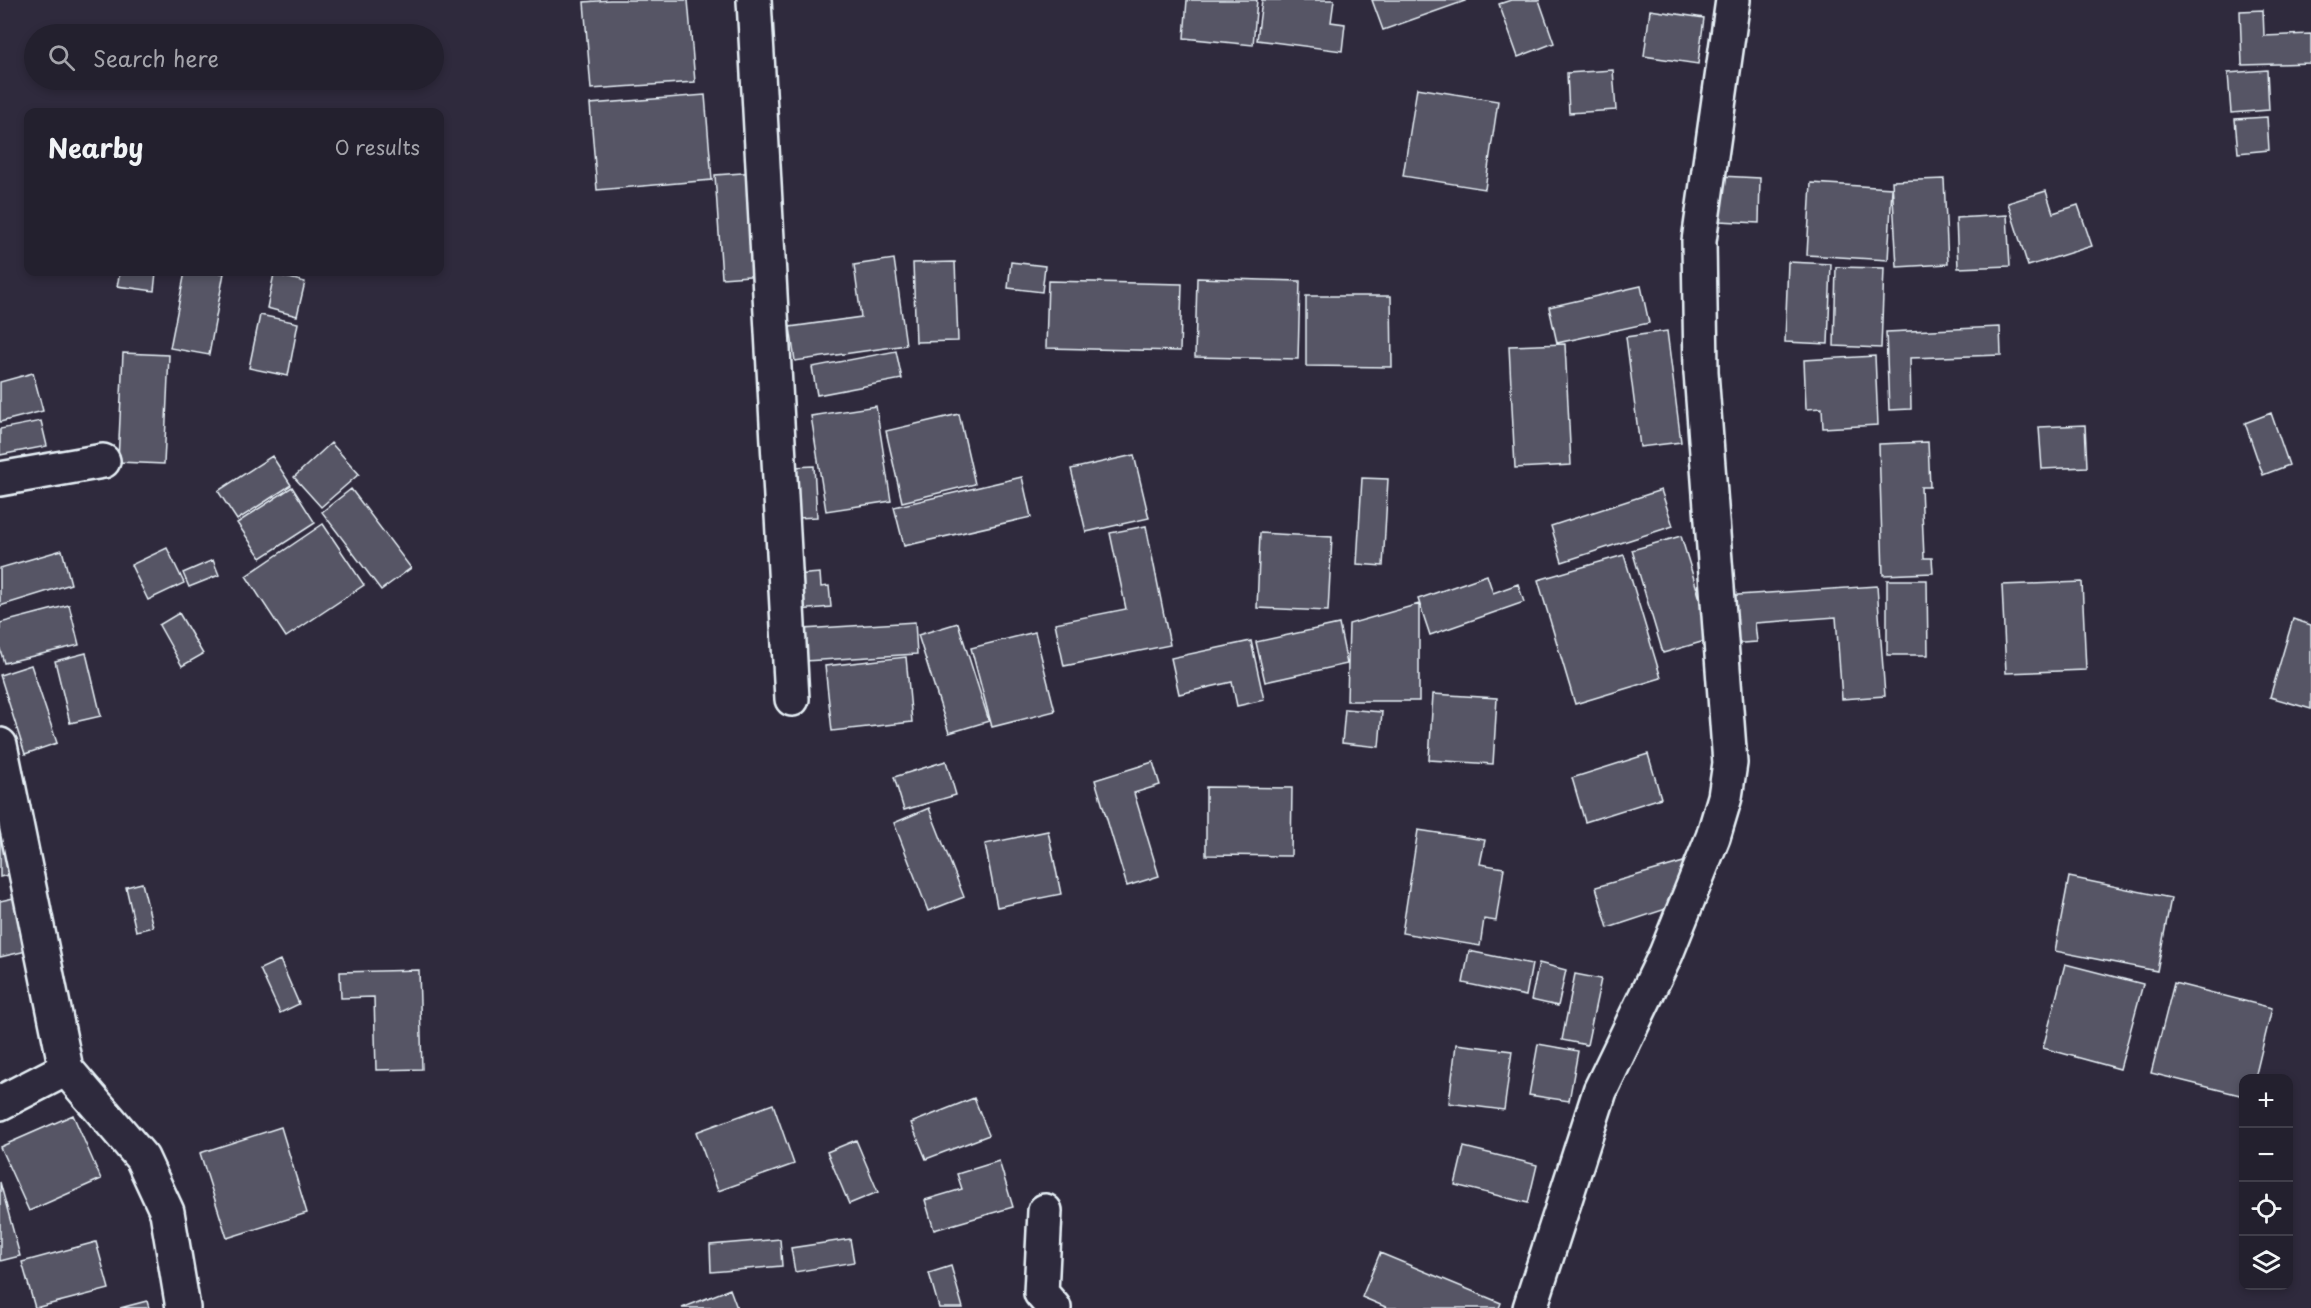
<!DOCTYPE html>
<html lang="en">
<head>
<meta charset="utf-8">
<style>
	body { margin:0; font-family:"Playpen Sans",sans-serif; background:#2f2d3a; color:#f1f3f6 }
	.controls { position:absolute; right:18px; bottom:18px; display:grid; overflow:hidden; border-radius:12px; box-shadow:0 3px 9px #0003 }
	.controls button { width:54px; height:54px; display:grid; place-items:center; padding:0; border:0; border-bottom:2px solid #403e4a; background:#23202e; color:#f1f3f6; font:30px sans-serif }
	.list { margin:0; padding:0; list-style:none }
	h2 { display:flex; justify-content:space-between; align-items:center; height:78px; margin:0; padding:0 24px; font-size:26px }
	h2 small { font-size:20px; font-weight:400; color:#a3a3aa }
	.icon { flex:none; width:33px; height:33px; fill:none; stroke:currentColor; stroke-width:2; stroke-linecap:round; stroke-linejoin:round }
	.map { position:relative; flex:none; width:2311px; height:1308px; overflow:hidden }
	.search { position:absolute; background:#23202e; box-shadow:0 3px 9px #0003; left:24px; top:24px; width:420px; height:66px; display:flex; align-items:center; gap:15px; box-sizing:border-box; padding:0 21px; border-radius:33px; color:#a3a3aa; font-size:22px }
	.panel { position:absolute; background:#23202e; box-shadow:0 3px 9px #0003; left:24px; top:108px; width:420px; height:168px; border-radius:12px }
	.map>svg:first-child { display:block }
	.building { fill:#575565; stroke:#e8f1f8; stroke-width:1.5 }
	.lines { fill:none; stroke-linecap:round; stroke-linejoin:round }
	.minor-casing { stroke:#e8f1f8; stroke-width:38 }
	.tertiary-casing { stroke:#e8f1f8; stroke-width:38 }
	.minor { stroke:#2f2a3d; stroke-width:33 }
	.tertiary { stroke:#2f2a3d; stroke-width:33 }
</style>
</head>
<body>
<div class="map">
<svg width="2311" height="1308" viewBox="0 0 2311 1308">
	<rect width="100%" height="100%" fill="#2f2a3d"/>
	<filter id="ink" filterUnits="userSpaceOnUse"><feTurbulence type="fractalNoise" baseFrequency=".0167" numOctaves="2"/><feDisplacementMap in="SourceGraphic" scale="12" xChannelSelector="R" yChannelSelector="G"/><feConvolveMatrix kernelMatrix="1 2 1 2 8 2 1 2 1" color-interpolation-filters="sRGB"/></filter>
	<g filter="url(#ink)">
		<!-- building -->
		<path class="building" d="M610,0H688L695,82L591,89L584,2Z
			M1187,0H1257L1253,45L1184,38Z
			M1262,0H1334L1331,22L1345,24L1342,51L1257,40Z
			M1372,0H1464L1465,1L1383,30Z
			M1511,0H1539L1554,43L1518,57L1499,4Z
			M1650,10L1704,18L1698,64L1644,56Z
			M2263,10L2264,36L2311,34V63L2242,65L2240,11Z
			M1613,70L1616,110L1569,113L1567,73Z
			M2267,70L2269,110L2231,113L2228,73Z
			M1417,88L1498,101L1485,189L1403,176Z
			M705,95L712,180L597,190L590,104Z
			M2267,117L2269,150L2238,153L2235,119Z
			M756,172L763,275L722,278L715,175Z
			M1720,176L1760,178L1759,223L1719,221Z
			M1944,179L1948,264L1897,267L1892,181Z
			M1811,183L1892,188L1888,260L1807,255Z
			M2046,191L2053,213L2078,205L2092,246L2028,266L2008,203Z
			M2007,215L2010,266L1958,268L1956,218Z
			M894,259L906,345L795,361L790,327L861,317L854,265Z
			M955,262L958,341L916,342L913,263Z
			M1011,262L1045,266L1042,292L1008,288Z
			M1788,262L1831,264L1828,344L1785,342Z
			M1836,267L1884,268L1881,348L1834,346Z
			M120,272H156L154,291L117,286Z
			M185,272L224,273L209,355L170,348Z
			M274,274L305,282L297,316L267,308Z
			M1197,278L1300,281L1298,359L1195,357Z
			M1048,281L1182,284L1180,351L1046,348Z
			M1641,286L1649,323L1557,343L1549,307Z
			M1306,296H1391L1392,367L1306,366Z
			M260,315L298,323L288,376L249,368Z
			M2000,327L2001,355L1910,358L1911,409L1889,410L1886,332Z
			M1667,331L1681,442L1640,447L1626,337Z
			M1565,344L1571,465L1515,468L1509,346Z
			M896,351L902,379L817,395L812,367Z
			M123,353L169,355L164,464L118,462Z
			M1875,356L1878,425L1823,428L1822,408L1806,409L1804,360Z
			M33,373L43,411L0,422V382Z
			M876,406L891,501L826,511L811,416Z
			M2271,413L2289,465L2263,475L2245,423Z
			M959,414L975,484L902,502L886,431Z
			M41,421L47,446L0,455V429Z
			M2085,425L2087,467L2042,469L2039,427Z
			M1928,442L1930,487H1921L1924,558H1932L1933,573L1883,575L1879,444Z
			M331,443L359,474L321,507L294,477Z
			M1134,455L1149,518L1086,532L1071,469Z
			M272,456L291,485L237,520L218,491Z
			M814,466L817,517L797,518L794,467Z
			M1022,477L1031,517L904,546L894,507Z
			M1362,478L1388,479L1383,566L1357,564Z
			M292,487L315,523L261,558L237,523Z
			M351,489L411,568L381,590L322,512Z
			M1661,490L1673,526L1562,562L1551,526Z
			M323,524L364,585L286,637L246,576Z
			M1146,526L1170,645L1064,666L1055,623L1126,609L1110,533Z
			M1260,533L1332,537L1328,611L1257,608Z
			M1681,536L1712,639L1663,653L1632,550Z
			M167,548L184,583L148,600L131,565Z
			M62,550L71,584L0,606V568Z
			M1624,555L1661,678L1575,704L1538,580Z
			M213,560L219,575L189,587L183,573Z
			M820,573L821,587L829,586L831,607L799,610L795,575Z
			M1487,575L1493,593L1518,584L1524,602L1430,635L1418,599Z
			M1887,580H1927L1928,655H1887Z
			M2082,582L2086,670L2006,673L2002,585Z
			M1877,586L1885,696L1842,699L1836,617L1755,623L1757,642L1727,644L1723,596Z
			M1419,604V701H1347L1349,624Z
			M69,605L79,645L4,663L0,649V623Z
			M179,613L203,654L182,666L159,625Z
			M2293,619L2311,625V709L2270,697Z
			M915,622L917,654L805,661L803,629Z
			M958,623L989,721L949,733L918,635Z
			M1339,624L1347,664L1265,682L1256,642Z
			M1035,632L1055,711L992,727L971,648Z
			M1251,641L1264,700L1237,706L1232,682L1179,694L1171,658Z
			M86,653L101,716L70,723L55,661Z
			M906,657L912,722L832,731L825,666Z
			M31,665L57,743L25,754L0,675Z
			M1433,694L1497,698L1493,764L1429,760Z
			M1345,709L1382,712L1379,747L1342,743Z
			M1648,754L1661,798L1585,822L1572,778Z
			M946,761L956,795L904,810L894,777Z
			M1153,762L1160,785L1134,793L1159,876L1127,886L1095,780Z
			M1206,787L1292,788L1291,856L1206,855Z
			M929,808L964,897L928,911L894,823Z
			M0,813L23,871L0,877Z
			M1418,830L1485,840L1480,864L1504,868L1496,921L1484,919L1480,946L1402,933Z
			M1048,831L1061,894L997,907L985,844Z
			M1687,861L1669,908L1608,928L1596,887Z
			M2069,877L2171,898L2157,971L2055,951Z
			M142,883L153,927L136,931L126,887Z
			M18,897L31,950L0,957V901Z
			M1469,951L1532,964L1526,996L1463,983Z
			M280,960L299,1004L280,1013L260,969Z
			M1539,963L1566,970L1558,1006L1531,1000Z
			M2065,964L2143,984L2120,1069L2043,1048Z
			M419,970L422,1069L376,1070L374,997L341,998L340,972Z
			M1575,974L1601,979L1587,1045L1562,1040Z
			M2174,983L2272,1008L2255,1078H2244V1096L2151,1073Z
			M1456,1044L1512,1051L1504,1110L1449,1103Z
			M1538,1044L1578,1051L1569,1101L1529,1095Z
			M974,1098L989,1135L926,1159L911,1123Z
			M773,1104L794,1164L718,1191L696,1132Z
			M73,1115L101,1179L29,1211L0,1147Z
			M281,1127L307,1213L227,1238L200,1153Z
			M856,1140L878,1192L849,1204L827,1152Z
			M1464,1147L1537,1165L1528,1203L1455,1185Z
			M999,1161L1013,1207L934,1230L925,1200L962,1189L957,1174Z
			M0,1182L20,1256L0,1261Z
			M780,1239L782,1266L711,1272L710,1245Z
			M850,1239L854,1262L795,1272L791,1248Z
			M96,1242L109,1289L35,1308L22,1262Z
			M1380,1253L1501,1303L1499,1308H1388L1362,1297Z
			M951,1266L963,1308H939L929,1273Z
			M730,1289L737,1308H682Z
			M147,1301L149,1308H120Z"/>
		<g class="lines">
			<!-- minor casing -->
			<g class="minor-casing">
				<path id="minor" d="M754,0L792,699
					M0,479L103,461
					M0,745L66,1069
					M1045,1211L1041,1293L1054,1308"/>
			</g>
			<!-- tertiary casing -->
			<g class="tertiary-casing">
				<path id="tertiary" d="M0,1103L66,1069L142,1158L167,1212L183,1308
					M1530,1308L1600,1091L1666,954L1713,837L1725,797L1730,763L1701,372L1699,241L1733,0"/>
			</g>
			<!-- minor -->
			<use href="#minor" class="minor"/>
			<!-- tertiary -->
			<use href="#tertiary" class="tertiary"/>
		</g>
	</g>
</svg>
<div class="controls">
<button>+</button>
<button>−</button>
<button><svg class="icon" aria-label="locate" viewBox="0 0 24 24"><circle cx="12" cy="12" r="6"/><path d="M12 2v4M12 18v4M2 12h4M18 12h4"/></svg></button>
<button><svg class="icon" aria-label="layers" viewBox="0 0 24 24"><path d="M12 4l9 5-9 5-9-5zM3 14l9 5 9-5"/></svg></button>
</div>
<div class="search"><svg class="icon" aria-label="search" viewBox="0 0 24 24"><circle cx="10" cy="10" r="6"/><path d="M15 15l6 6"/></svg>Search here</div>
<section class="panel">
<h2>Nearby<small>0 results</small></h2>
<ul class="list">
</ul>
</section>
</div>
</body>
</html>
